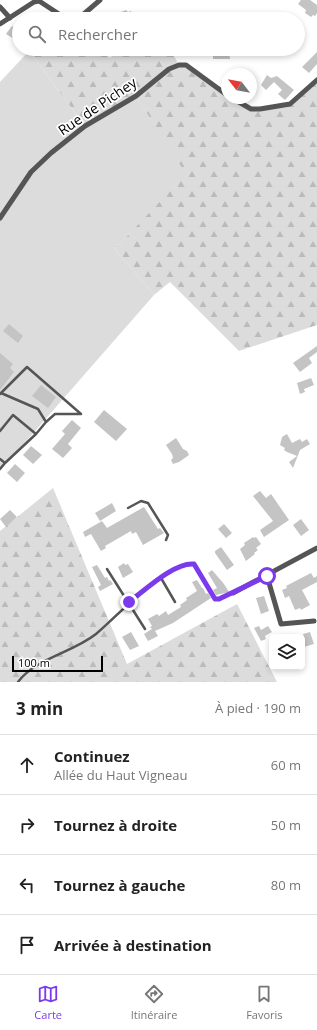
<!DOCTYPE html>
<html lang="fr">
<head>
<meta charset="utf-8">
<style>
	body { margin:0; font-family:"Open Sans",sans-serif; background:#f6f6f6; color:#222 }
	.controls { position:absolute; right:12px; bottom:12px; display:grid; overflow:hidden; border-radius:6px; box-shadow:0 2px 6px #0003 }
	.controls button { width:36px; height:36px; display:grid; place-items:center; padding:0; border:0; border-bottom:1px solid #e0e0e0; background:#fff; color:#222; font:20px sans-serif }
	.compass { position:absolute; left:221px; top:68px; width:36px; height:36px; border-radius:50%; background:#fff; box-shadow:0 2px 6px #0003; rotate:301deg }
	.scale { position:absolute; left:12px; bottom:10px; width:91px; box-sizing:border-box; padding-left:4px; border:2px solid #000; border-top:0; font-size:11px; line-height:14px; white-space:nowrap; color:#000; -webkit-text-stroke:3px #fff; paint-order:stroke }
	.stop { position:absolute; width:12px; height:12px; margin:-9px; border:3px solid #7c3aed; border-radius:50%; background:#fff }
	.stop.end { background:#7c3aed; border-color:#fff; box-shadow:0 1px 4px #0008 }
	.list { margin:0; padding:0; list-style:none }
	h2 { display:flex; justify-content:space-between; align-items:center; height:52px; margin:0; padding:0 16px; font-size:17px }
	h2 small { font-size:13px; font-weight:400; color:#767676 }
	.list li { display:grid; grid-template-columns:26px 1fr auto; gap:12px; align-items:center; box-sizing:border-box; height:60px; padding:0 16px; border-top:1px solid #e0e0e0 }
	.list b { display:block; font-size:15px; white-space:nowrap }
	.list p { margin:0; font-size:13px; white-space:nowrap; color:#767676 }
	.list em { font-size:13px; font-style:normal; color:#767676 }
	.icon { flex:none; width:22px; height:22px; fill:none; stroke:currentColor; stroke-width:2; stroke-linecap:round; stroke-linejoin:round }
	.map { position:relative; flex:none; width:317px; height:682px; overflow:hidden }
	.search { position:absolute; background:#fff; box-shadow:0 2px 6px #0003; left:12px; right:12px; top:12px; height:44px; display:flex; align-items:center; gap:10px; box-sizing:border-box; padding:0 14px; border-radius:22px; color:#767676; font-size:15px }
	.sheet { height:292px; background:#fff }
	nav { display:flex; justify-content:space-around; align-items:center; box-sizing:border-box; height:56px; border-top:1px solid #e0e0e0; background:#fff; font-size:11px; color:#767676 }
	nav a { display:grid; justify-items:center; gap:2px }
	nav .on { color:#7c3aed }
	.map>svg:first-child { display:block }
	.green { fill:#dcdcdc }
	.forest { fill:url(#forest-firs) }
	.building { fill:#c4c4c4 }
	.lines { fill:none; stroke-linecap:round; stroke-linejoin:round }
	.lane { stroke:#555; stroke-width:2.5 }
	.street { stroke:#555; stroke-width:5 }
	.route { stroke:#7c3aed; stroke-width:5 }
	.labels { text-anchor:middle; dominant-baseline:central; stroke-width:3.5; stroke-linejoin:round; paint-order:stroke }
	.street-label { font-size:14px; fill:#000; stroke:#fff }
</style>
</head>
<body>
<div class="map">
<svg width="317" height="682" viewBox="0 0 317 682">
	<defs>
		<pattern id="forest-firs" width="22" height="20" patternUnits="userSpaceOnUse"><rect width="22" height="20" fill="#dcdcdc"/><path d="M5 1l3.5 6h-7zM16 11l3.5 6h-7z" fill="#bbb"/></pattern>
	</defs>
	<rect width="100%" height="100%" fill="#fff"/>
	<!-- green -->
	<path class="green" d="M29,51L85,126L136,96L187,174L115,249L154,295L0,471V82Z"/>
	<!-- forest -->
	<path class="forest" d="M31,49H98L110,58L119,49H170L179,65H186L227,95V98H232L252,109L290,104L317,80V325L239,351L170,282L154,295L115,249L186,174L136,96L85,126L29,51Z
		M53,488L127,664L237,604L277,682H0V531Z"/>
	<!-- building -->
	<path class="building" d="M301,0H310L317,5V13L315,16L313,15L311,17L305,13L306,10L298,4Z
		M126,10L128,12L131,11L135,19H124L121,12Z
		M12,26L19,31V42L6,34Z
		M229,51L230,59H213V53L215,52Z
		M317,52V64L309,73L302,67Z
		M267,75L271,78L277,76L294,90L285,100L278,94L282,90L274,82L266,90L261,85Z
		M9,324L23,336L18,343L3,331Z
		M317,346V352L309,358L312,363L300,372L293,363Z
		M0,353L13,364L10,368L14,372L0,390Z
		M311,378L314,385L304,389L305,392L300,394L297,383Z
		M41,385L56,397L48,408L32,396Z
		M104,410L127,429L116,441L94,422Z
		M72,420L81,428L68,444L72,448L63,458L52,449L65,434L62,431Z
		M287,434L292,443L300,439L302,442L307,439L310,444L300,450L293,468L289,462L297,456L287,452L284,450L285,448L280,445L282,437Z
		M176,438L183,449L187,451L189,455L179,462L173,464L171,460L173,458L172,454L166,445Z
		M31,446L42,455L33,464L23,455Z
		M15,464L25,473L17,482L7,473Z
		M260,491L266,498L271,494L289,520L264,537L260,530L273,521L253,496Z
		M112,503L116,511L100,521L95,513Z
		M144,507L158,529L160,528L164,533L143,545L136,532L132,534L131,531L105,546L106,548L101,551L91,534L85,537L83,532L102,521L107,528Z
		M10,510L17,517L6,527L0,519Z
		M301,519L309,530L301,536L293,525Z
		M224,524L232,533L226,538L218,529Z
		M253,537L254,538L256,537L261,544L256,548L258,550L254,553L255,554L246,561L240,549L245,545L244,543Z
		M221,547L234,565L227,570L215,553V551Z
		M124,563L125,565L128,564L133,572L123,578L118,567Z
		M97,565L105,578L107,577L109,581L110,580L113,584L100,591L98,587L101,585L92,567Z
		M212,570L224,584L229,592L216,595L213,590L217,588L208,573Z
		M311,573L314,578L317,576V582L302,590L310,605L301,610L300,608L295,610L289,596L285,598L282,590L287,588L286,586Z
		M197,580L202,588H203L206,594L208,593L211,598L173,623L155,631L158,636L148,641L144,634L152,629L150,627L152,626L148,619L157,614L159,616L166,611L168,615L181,607L180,605L187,600L186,598L197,591L192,582Z
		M264,596L269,611L261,614L256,598Z
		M259,626L261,630L268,626L272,632L265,636L266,639L261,641L254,628Z
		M131,632L139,646L130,650L122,637Z
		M310,632L314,644L304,647L302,642L305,641L303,634Z"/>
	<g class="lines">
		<!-- lane -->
		<path class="lane" d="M1,393L27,367L81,414
			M0,394L1,393L38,409L46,422L36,434
			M46,422L55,414H80
			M0,431L13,415L36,434L5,463L0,459
			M0,469L5,463
			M128,508L141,501L148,503L168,535L166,540
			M107,569L145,629
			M161,578L175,602
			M18,682C36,658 72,653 96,634C117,617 165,562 194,564L215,599H219L233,593"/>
		<!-- street -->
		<path class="street" d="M0,7L10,18
			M78,19L100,0
			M0,24L34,2L39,1L65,18L70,19
			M232,98L251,109H260L290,104L317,80
			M0,218L31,172L51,153L85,126L136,96L169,69L179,65H186L227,95
			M267,576L281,624L314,621
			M233,593L317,548"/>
	</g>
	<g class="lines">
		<!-- route -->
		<path class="route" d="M129,602C144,591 174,562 194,564L215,599H219L267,576"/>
	</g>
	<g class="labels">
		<!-- street labels -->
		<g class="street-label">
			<text transform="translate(97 106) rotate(-34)">Rue de Pichey</text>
		</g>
	</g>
</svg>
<div class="controls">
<button><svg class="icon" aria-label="layers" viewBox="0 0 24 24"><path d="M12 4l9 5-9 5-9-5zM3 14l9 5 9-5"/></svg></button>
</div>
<svg class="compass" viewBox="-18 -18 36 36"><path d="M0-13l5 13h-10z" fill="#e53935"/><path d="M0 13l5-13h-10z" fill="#767676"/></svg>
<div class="scale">100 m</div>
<div class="stop" style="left:267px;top:576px"></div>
<div class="stop end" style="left:129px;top:602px"></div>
<div class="search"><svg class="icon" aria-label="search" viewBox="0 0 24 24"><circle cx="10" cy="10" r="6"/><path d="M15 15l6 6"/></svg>Rechercher</div>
</div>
<section class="sheet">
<h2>3 min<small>À pied · 190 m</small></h2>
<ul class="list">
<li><svg class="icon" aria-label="ahead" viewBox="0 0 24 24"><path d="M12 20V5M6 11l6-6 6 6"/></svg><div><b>Continuez</b><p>Allée du Haut Vigneau</p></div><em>60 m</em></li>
<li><svg class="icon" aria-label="right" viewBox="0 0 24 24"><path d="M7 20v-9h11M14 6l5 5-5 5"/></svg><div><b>Tournez à droite</b></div><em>50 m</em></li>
<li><svg class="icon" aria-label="left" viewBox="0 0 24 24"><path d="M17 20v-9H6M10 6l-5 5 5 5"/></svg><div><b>Tournez à gauche</b></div><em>80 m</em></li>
<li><svg class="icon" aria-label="arrive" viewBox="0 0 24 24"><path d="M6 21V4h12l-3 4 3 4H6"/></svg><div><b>Arrivée à destination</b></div></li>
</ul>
</section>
<nav>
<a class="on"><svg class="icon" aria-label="map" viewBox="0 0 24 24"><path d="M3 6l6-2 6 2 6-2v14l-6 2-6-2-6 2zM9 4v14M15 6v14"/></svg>Carte</a>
<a><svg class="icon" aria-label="directions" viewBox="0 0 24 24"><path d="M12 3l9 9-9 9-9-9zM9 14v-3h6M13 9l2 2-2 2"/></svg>Itinéraire</a>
<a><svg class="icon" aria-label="saved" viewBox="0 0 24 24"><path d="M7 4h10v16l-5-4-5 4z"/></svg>Favoris</a>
</nav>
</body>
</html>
